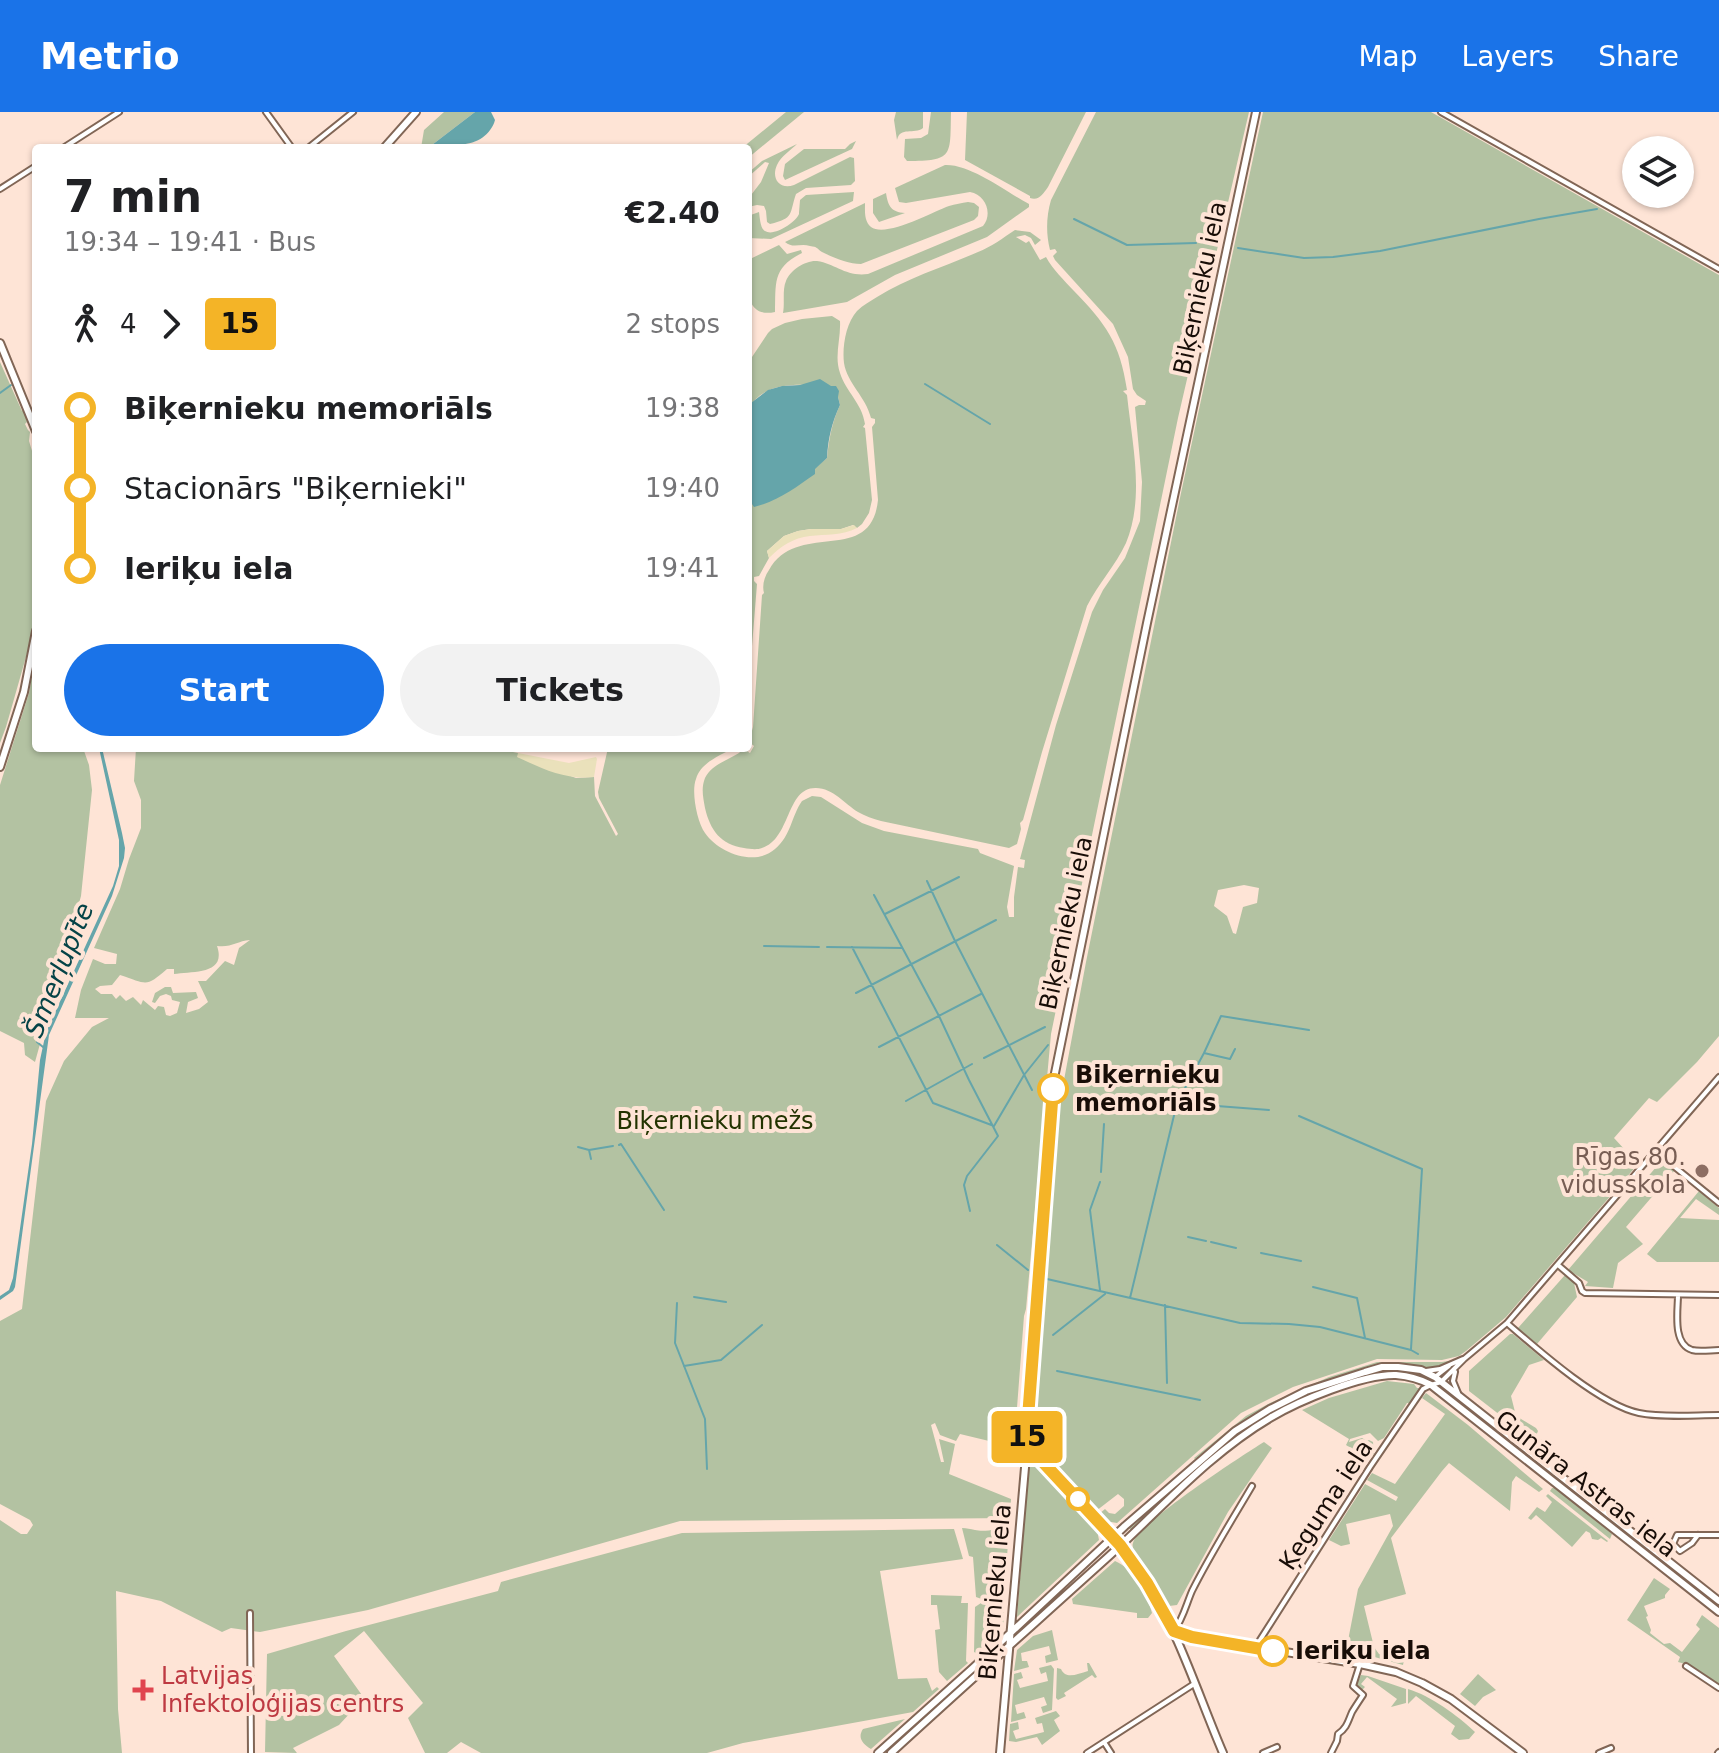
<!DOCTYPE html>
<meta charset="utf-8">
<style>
:root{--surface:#fff;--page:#f2f2f2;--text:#202124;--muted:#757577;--accent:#1a73e8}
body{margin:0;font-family:"DejaVu Sans",sans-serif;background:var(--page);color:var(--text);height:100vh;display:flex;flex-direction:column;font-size:30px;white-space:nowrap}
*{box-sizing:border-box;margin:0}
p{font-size:26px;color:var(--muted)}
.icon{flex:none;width:44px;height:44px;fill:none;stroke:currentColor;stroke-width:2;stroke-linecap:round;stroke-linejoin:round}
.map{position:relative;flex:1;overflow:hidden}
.panel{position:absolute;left:32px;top:32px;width:720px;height:608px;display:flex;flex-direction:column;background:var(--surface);border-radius:8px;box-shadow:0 2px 6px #0004}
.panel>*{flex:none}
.badge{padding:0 16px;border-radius:6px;font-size:28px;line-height:52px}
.fabs{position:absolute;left:1622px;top:24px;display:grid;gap:16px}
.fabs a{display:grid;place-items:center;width:72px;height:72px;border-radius:50%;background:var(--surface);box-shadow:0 2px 6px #0004;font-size:40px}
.map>.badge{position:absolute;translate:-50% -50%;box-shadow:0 0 0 4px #fff}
.legs{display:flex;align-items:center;gap:12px;height:88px;padding:0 32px;font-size:26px}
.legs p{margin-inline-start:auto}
.headline{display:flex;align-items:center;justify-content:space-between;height:136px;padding:0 32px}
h1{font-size:44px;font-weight:700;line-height:60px}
.primary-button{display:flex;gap:16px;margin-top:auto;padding:16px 32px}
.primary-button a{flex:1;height:92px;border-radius:48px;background:var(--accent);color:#fff;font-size:32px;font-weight:700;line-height:92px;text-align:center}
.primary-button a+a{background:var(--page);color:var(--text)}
ul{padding:0 32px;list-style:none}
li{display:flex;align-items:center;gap:28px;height:80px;font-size:30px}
li i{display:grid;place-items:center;width:12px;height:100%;margin:0 10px;background:currentColor}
li i::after{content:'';width:20px;height:20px;margin:-10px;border:6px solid;border-radius:50%;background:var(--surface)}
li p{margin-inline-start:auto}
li:first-child i{background:linear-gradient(#0000 50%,currentColor 0)}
li:last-child i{background:linear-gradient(currentColor 50%,#0000 0)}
header{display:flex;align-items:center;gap:48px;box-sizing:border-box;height:112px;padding:0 40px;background:var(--accent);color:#fff}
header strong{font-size:38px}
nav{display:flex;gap:44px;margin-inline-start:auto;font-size:28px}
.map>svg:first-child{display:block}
.green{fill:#b3c2a2;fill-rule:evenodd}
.sand{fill:#eae1bb}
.water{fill:#65a5aa}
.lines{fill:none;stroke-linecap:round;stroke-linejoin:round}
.stream{stroke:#65a5aa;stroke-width:2}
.street-casing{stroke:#816656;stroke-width:8}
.secondary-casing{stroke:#816656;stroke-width:10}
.street{stroke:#fff;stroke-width:4}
.secondary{stroke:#fff;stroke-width:6}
.line-1-casing{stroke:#fff;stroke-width:18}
.line-1{stroke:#f4b427;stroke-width:12}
.stop-1-dot{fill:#fff;stroke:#f4b427;stroke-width:4}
.education-dot{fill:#8d6e63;stroke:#fee4d6;stroke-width:3}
.health-dot{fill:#e0444e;stroke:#fee4d6;stroke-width:3}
.labels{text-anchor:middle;stroke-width:8;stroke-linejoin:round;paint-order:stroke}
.street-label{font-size:24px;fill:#180d07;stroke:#fee4d6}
.stop-label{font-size:24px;font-weight:bold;fill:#180d07;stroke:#fee4d6;text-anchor:start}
.park-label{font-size:24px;fill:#230;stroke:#fee4d6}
.education-label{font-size:24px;fill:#785e54;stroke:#fee4d6;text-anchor:end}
.health-label{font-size:24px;fill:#be3a42;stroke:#fee4d6;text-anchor:start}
.water-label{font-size:26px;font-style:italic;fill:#054347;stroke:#fee4d6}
</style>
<header>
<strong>Metrio</strong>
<nav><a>Map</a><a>Layers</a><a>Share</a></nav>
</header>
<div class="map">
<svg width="1719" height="1641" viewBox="0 0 1719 1641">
<rect width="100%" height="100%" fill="#fee4d6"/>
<path class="green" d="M444,0H475L428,36H421L424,18Z
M786,0H804L748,46V36H742Z
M896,0H923V16C914,23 900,14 897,28L894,8Z
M931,0H951C950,44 954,49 907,49L904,45L905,27L921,26L928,22Z
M967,0H1086L1048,75C1043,82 1039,89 1030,86V84L965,48Z
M1096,0H1249L1178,306L1051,922L1026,1197L1024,1204L1014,1335L960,1322L956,1329L940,1323L935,1311L931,1313L941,1350H944L939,1327L955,1332L949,1362L1011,1387L1010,1406L680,1409L368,1498L260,1520L231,1516L222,1520L161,1489L116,1479L118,1597L122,1641H0V1408L21,1422H27L33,1413L30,1408L0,1392V1209L22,1197L46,989L64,949L92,915L109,906H75L81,878L93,847L105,852H116L117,842L94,836L120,777L129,747L141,716V688L134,669L136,636H494L518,641V645L576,666L594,665L595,684L616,724L618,722L599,686L598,680L608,636H733C720,644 701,650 696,667C691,679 697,710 705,721C719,741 755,755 775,737C791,724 791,705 802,689L812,684L821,685L862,711L884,719L978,737L980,741L1014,754L1007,795L1009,805H1014V785L1018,755L1024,756L1025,748L1020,747L1056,613L1092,500L1103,478L1125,446L1140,409L1142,370L1135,295L1139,293H1145L1146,289L1137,283L1133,277L1128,245L1113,212L1055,148L1053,144L1057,140L1055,137L1050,138C1046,122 1046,105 1051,88ZM250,828L239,836L234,853L225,849L206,869H198L208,890L199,897L186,901L188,890L198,886L196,880L173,881L171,875H165L155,881L152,890L155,891L160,884L166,882L171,884L172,888L180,890L177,901L170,904L166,903L164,895L158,894L155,898L143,888L141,893L133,885L126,889L120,883L116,887L112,882H101L95,877L100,874L112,873L120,863C148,872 145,876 167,857H174V862C192,859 227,863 217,834C231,836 237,829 250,828Z
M1263,0H1431L1719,163V924L1697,950L1657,990L1649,986L1614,1026L1638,1052L1506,1205L1466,1239L1459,1244L1442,1248L1377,1247L1293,1275L1241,1301L1117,1411L1111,1410L1108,1412L1099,1402L1105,1397L1109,1401L1115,1402L1124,1394V1387L1118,1382L1096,1399L1034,1333L1032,1326L1038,1220L1059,995L1086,850L1181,381ZM1244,773L1259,776L1257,791L1243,795L1236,822L1233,821L1227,804L1214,794L1218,778Z
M856,29L852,37L785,68L783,64L785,52L804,37H845L850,32Z
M797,32C791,38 781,44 777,53C771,66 779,78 794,73L850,45L854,46L855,69L851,73L806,76L796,82C789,102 795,106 770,112L767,110L766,99L764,94L757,93L748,95V87L761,70L769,51L765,50L748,65V61L762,49Z
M945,53C971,52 1006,80 1029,92V95L987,125L895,163L847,190L783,201C785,191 782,178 786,169C790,158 806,148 817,149C836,152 846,165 868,162L983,114C993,102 986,83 970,80L906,91L899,90L895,76Z
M854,80L853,89L771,127L748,126V104L759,100C760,106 760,116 765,119C774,125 796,110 799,102C799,100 800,89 800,88L806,83Z
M886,81C888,94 891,100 905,101L879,110L873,101V87Z
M968,90L974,91L979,95L978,104L974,108L861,152C849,152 834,146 822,140C816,136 818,135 810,134C800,131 793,137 785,130L865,91C865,100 864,109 871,115C886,126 932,100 949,94C955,92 962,91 968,90Z
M1015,118L1030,120L1041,128L1035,133L1031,126L1025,123L1016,125L1026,131L1029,129L1040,148L1046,145C1053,158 1064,168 1074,179C1106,212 1120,231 1127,278L1123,279L1127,283C1132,331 1145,385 1126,431C1116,453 1098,472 1087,494L1042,640L1023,708L1020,711L1021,717L1017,732L1009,736L881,709C873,707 865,704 858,700C845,692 833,676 816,676C786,675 791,727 762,736C757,738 750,737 744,736C721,733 710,718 705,696C703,685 701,676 705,666C713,650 732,648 744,637L750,641L754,634L749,630L753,615L762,483L764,481C762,474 764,465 769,458C798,407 871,455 878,388L872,315L875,311V307L871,306C866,285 847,271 844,251C842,235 846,211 857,199C863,193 871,189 877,185C909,165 944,155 978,140C991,135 1003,126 1015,118Z
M779,133L787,142L801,138L802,141C772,156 776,171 775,200C742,207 748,169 748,148Z
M832,204L840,209C841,227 834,244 840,261C846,280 862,291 865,312L863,315L865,316L872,388L869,401L862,412L857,416L853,413L841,417H811L798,419L784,424L767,439L769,446L759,464L754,465V469L757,472L748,584V386L751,389L814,357L827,346C829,327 832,310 840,293L838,285L831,274C801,273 766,267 748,297V251L768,221L772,217L785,211L802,207Z
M0,250L22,299H24L27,310L25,312L28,318L30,320L29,329L36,352V487L34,517L6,615L0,631Z
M36,540V636H83L89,653L92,678L81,784L35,950L25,943L24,931L0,919V673L29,581Z
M1663,1047L1675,1058L1626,1115L1643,1132L1618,1151L1613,1176L1585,1174L1588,1170L1568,1158Z
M1699,1079L1719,1096V1103L1696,1087L1680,1106L1719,1108V1150H1657L1647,1142Z
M1565,1163L1574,1171L1577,1185L1537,1232L1518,1216Z
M1510,1222H1513L1544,1248L1529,1253L1511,1284L1516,1304L1536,1316L1538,1319L1536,1324L1543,1329L1541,1335L1469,1279V1259Z
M1454,1248C1447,1252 1440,1257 1431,1257C1415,1257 1399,1250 1382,1252C1370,1254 1358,1258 1346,1262C1285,1280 1244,1307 1195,1347L1194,1346L1246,1304L1270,1291L1329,1265L1377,1250H1442Z
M1385,1257L1418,1260L1430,1266V1267L1428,1268L1417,1263L1386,1261L1284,1296L1230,1329L1131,1418L1129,1416C1184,1365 1235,1315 1304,1283C1329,1271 1358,1264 1385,1257Z
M1387,1269L1414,1272L1417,1276H1420L1419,1279L1370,1352L1409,1291H1407L1384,1326L1378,1329L1370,1321L1350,1327L1349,1330L1362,1326L1367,1329L1369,1328L1373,1330L1374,1342L1371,1345L1367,1344L1366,1346L1346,1333L1349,1327L1302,1298L1329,1286Z
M1426,1281L1468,1313L1543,1377L1539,1380L1516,1364L1512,1370L1510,1399L1449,1351L1442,1359L1391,1426L1406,1482L1364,1494L1374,1535L1379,1542L1404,1548L1403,1553L1371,1544L1367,1541L1346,1539L1358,1477L1393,1414L1390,1402L1346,1412L1350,1432L1341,1434L1329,1428L1365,1372L1396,1389L1398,1385L1367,1368L1372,1361L1395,1372L1445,1302L1422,1286Z
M1484,1308L1664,1449L1662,1451L1483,1310Z
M1264,1330L1272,1336L1228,1400L1177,1493L1169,1494L1133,1437C1133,1435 1132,1433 1133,1431C1137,1412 1243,1343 1264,1330Z
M1034,1351H1037L1097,1418L1099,1428L1017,1505L1029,1352Z
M1552,1376H1557L1599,1409L1612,1422L1610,1427L1550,1379Z
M1548,1382L1608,1429L1607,1430L1601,1426L1598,1428L1592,1427L1590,1421L1586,1419L1572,1435L1536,1403L1531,1408L1528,1406L1537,1395L1545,1400L1552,1390L1546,1384Z
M1006,1413H1009L1004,1495L976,1485L973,1445L969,1444L962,1416C967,1416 970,1417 975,1418C983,1420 999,1418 1006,1413Z
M954,1417L963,1447L880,1459L898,1567L927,1566L932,1579L937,1575L939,1577L913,1600L743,1631L707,1641H481L461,1630L447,1641H425L408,1606L423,1591L364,1519L334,1544L364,1586L339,1613L293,1636L297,1641L265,1640L267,1542L346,1519L498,1479L501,1470L682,1421Z
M1115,1449C1134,1457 1147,1481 1152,1501L1148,1506H1137V1501L1073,1492L1072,1487Z
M1654,1466L1670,1477L1665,1483V1486L1644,1494L1648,1504L1646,1505L1651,1518L1650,1521L1664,1532L1670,1531L1682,1540L1700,1517L1696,1513L1702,1503L1719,1516V1574L1689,1553L1678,1550L1680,1545L1627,1508Z
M931,1483L962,1484L961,1491H968L966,1549L968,1551L947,1569L939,1560L935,1518L940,1517L937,1493H931Z
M981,1491L1004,1499L1003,1518L976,1541L974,1540L975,1495Z
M1052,1518L1058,1548L1046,1551L1045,1544L1051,1542L1049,1534L1021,1541L1022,1549H1027L1029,1555L1014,1559L1017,1538L1033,1524Z
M1087,1551H1089L1097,1565L1095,1566L1092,1563L1064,1581L1066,1584L1058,1588L1056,1586L1057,1556L1061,1557C1066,1568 1077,1562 1088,1559Z
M1051,1553L1054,1557L1052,1598L1043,1601L1041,1595L1047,1593L1044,1585L1015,1593L1017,1602L1024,1600L1026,1606L1011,1610L1014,1562L1021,1560L1023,1566L1017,1568L1020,1576L1048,1569L1046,1560L1041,1562L1039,1556Z
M1478,1562L1496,1578L1483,1585L1475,1594L1460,1582Z
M1361,1563L1368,1564L1406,1577V1591L1391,1595L1397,1587L1367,1565L1361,1572L1365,1575L1362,1578L1356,1574Z
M1408,1577C1431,1584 1457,1603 1475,1620L1469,1627L1459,1628L1451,1622L1455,1614L1416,1584L1408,1592Z
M1056,1599L1060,1604L1054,1608L1060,1619L1042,1633L1037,1625L1016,1630L1009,1629L1010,1612L1018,1610L1019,1617L1013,1619L1016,1627L1044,1620L1042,1611L1037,1612L1035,1606Z
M905,1607L871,1637C863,1632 857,1626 863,1617Z"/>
<path class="sand" d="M854,413L857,416C842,424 826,422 810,424C793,426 781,434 769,446L767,439L784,424L798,419L811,417H841Z
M518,641L569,651L596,645L597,647L594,665C565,668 543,657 517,645Z"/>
<path class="water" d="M475,0H491L495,8C491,23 475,33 461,32L454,36H428Z
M820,267L831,274H836L839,279L838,285L840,293C832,310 828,327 827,346L815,357V362C795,376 778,389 754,395L748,386V297L751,291L768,278L782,274L800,273Z
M99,636H102L122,721L125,736L124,746L112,784L49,923L15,1175L13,1179L0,1188V1184L9,1178L13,1166L32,1032L40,948L46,920L113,774L119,754V728Z"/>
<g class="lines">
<path class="stream" d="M1074,107L1127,133L1196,131
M1238,136L1304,146L1333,145L1380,139L1539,107L1597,97
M925,272L990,312
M0,281L11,273
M927,769L955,829L1032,978
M874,783L939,904L969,968L998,1024L967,1064L964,1073L970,1099
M885,802L959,765
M764,834L819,835
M827,835L902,836
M852,835L933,991L994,1014L1024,963L1048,933
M856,881L996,808
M37,930L43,935
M879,935L981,882
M1235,937L1230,947L1204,941L1221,904L1309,918
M984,946L1045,915
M1085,984L1168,990
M906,989L972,952
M1178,991L1269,998
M1299,1004L1422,1057L1411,1237
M619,1033L621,1032L664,1098
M578,1035L589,1038L613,1034
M589,1038L591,1047
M1101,1060L1104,1012
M1188,1125L1206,1129
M1211,1130L1236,1136
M997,1133L1028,1158
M1261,1141L1301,1149
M1047,1167L1240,1211L1289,1212L1320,1215L1411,1238L1418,1242
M1313,1175L1357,1186L1365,1226
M1100,1178L1090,1098L1100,1070
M694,1185L726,1190
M1130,1186L1177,991L1204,941
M677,1191L675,1231L705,1307L707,1357
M1165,1193L1167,1271
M1053,1223L1105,1182
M684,1254L721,1248L762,1213
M1057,1259L1200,1288"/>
<defs>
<path id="street" d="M266,0L292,36
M1441,0L1719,157
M63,36L119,0
M308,36L353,0
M0,77L36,54
M1660,1043L1719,1091
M1558,1153L1579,1171L1582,1179L1585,1181L1719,1183
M1678,1183C1678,1198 1672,1232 1692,1238C1700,1240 1711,1238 1719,1238
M1507,1211C1538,1238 1600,1293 1639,1301C1663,1306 1694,1303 1719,1303
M1426,1259L1440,1257L1463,1247
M1455,1260L1453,1269L1458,1281
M1435,1265L1449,1254
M1431,1273L1441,1270L1464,1247L1507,1211L1719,965
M1698,1423L1692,1431L1680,1439L1673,1432L1677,1423H1719
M250,1501L251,1641
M1174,1519C1183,1507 1186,1493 1192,1479C1210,1443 1232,1408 1252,1374
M1257,1535L1260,1528L1370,1355L1423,1277L1431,1273
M1686,1554L1719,1576
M1104,1630L1111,1641
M1087,1641L1194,1572
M1263,1641L1277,1635
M1331,1641L1337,1629L1338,1622C1347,1616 1348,1609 1352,1600C1355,1595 1359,1589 1363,1583L1353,1574L1360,1552
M1599,1641L1611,1636
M1718,1641L1719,1640"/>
<path id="secondary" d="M384,36L416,0
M0,231L36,319
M0,655L24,580L36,519
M1026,1332C1066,1379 1115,1419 1148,1472C1180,1524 1199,1585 1223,1641
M1174,1519L1192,1525L1360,1552L1396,1560L1422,1571L1451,1587L1523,1641
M878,1641L974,1555L1125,1414L1235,1319L1270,1297L1306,1279L1365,1260L1382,1255H1398L1421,1258L1435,1265L1719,1489
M891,1641C963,1575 1036,1510 1108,1445C1161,1397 1209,1342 1270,1306C1298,1289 1363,1262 1396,1263C1409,1264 1420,1267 1431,1273L1719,1500
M1000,1641L1026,1344L1054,966L1147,511L1256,0"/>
</defs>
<use href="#street" class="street-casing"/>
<use href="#secondary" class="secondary-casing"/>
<use href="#street" class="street"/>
<use href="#secondary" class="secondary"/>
</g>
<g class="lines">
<defs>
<path id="line-1" d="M1053,977L1026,1332L1120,1433L1147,1471L1174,1519L1192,1525L1273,1539"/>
</defs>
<use href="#line-1" class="line-1-casing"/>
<use href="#line-1" class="line-1"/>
</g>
<g class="stop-1-dot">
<circle cx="1053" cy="977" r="14"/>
<circle cx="1078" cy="1387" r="10"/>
<circle cx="1273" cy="1539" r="14"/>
</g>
<circle class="education-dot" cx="1702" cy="1059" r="8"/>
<path class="health-dot" d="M139 1566h8v8h8v8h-8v8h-8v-8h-8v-8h8z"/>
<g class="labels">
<g class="street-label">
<text transform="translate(1200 176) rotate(-78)" y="8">Biķernieku iela</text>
<text transform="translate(1066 811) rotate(-78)" y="8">Biķernieku iela</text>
<text transform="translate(1586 1372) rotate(38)" y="8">Gunāra Astras iela</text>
<text transform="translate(1326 1393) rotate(-57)" y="8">Ķeguma iela</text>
<text transform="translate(995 1480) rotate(-85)" y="8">Biķernieku iela</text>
</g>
<g class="stop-label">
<text x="1075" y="971">Biķernieku<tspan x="1075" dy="28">memoriāls</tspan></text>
<text x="1295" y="1547">Ieriķu iela</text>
</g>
<g class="park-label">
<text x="715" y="1017">Biķernieku mežs</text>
</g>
<g class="education-label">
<text x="1686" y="1053">Rīgas 80.<tspan x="1686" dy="28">vidusskola</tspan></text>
</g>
<g class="health-label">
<text x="161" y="1572">Latvijas<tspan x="161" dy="28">Infektoloģijas centrs</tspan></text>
</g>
<g class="water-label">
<text transform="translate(59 858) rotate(-68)" y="9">Šmerļupīte</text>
</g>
</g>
</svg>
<div class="fabs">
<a><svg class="icon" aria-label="layers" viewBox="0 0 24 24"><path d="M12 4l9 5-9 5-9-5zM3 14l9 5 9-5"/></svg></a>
</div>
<b class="badge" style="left:1027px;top:1325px;background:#f4b427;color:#111">15</b>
<section class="panel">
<div class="headline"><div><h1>7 min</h1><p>19:34 – 19:41 · Bus</p></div><b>€2.40</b></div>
<div class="legs"><svg class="icon" aria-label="walk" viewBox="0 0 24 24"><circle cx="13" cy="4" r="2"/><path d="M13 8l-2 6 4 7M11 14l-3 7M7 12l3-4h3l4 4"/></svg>4<svg class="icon" aria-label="forward" viewBox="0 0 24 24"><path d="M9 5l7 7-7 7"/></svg><b class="badge" style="background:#f4b427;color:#111">15</b><p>2 stops</p></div>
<ul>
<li><i style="color:#f4b427"></i><b>Biķernieku memoriāls</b><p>19:38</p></li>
<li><i style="color:#f4b427"></i><span>Stacionārs &quot;Biķernieki&quot;</span><p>19:40</p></li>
<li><i style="color:#f4b427"></i><b>Ieriķu iela</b><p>19:41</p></li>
</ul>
<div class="primary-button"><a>Start</a><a>Tickets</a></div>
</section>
</div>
